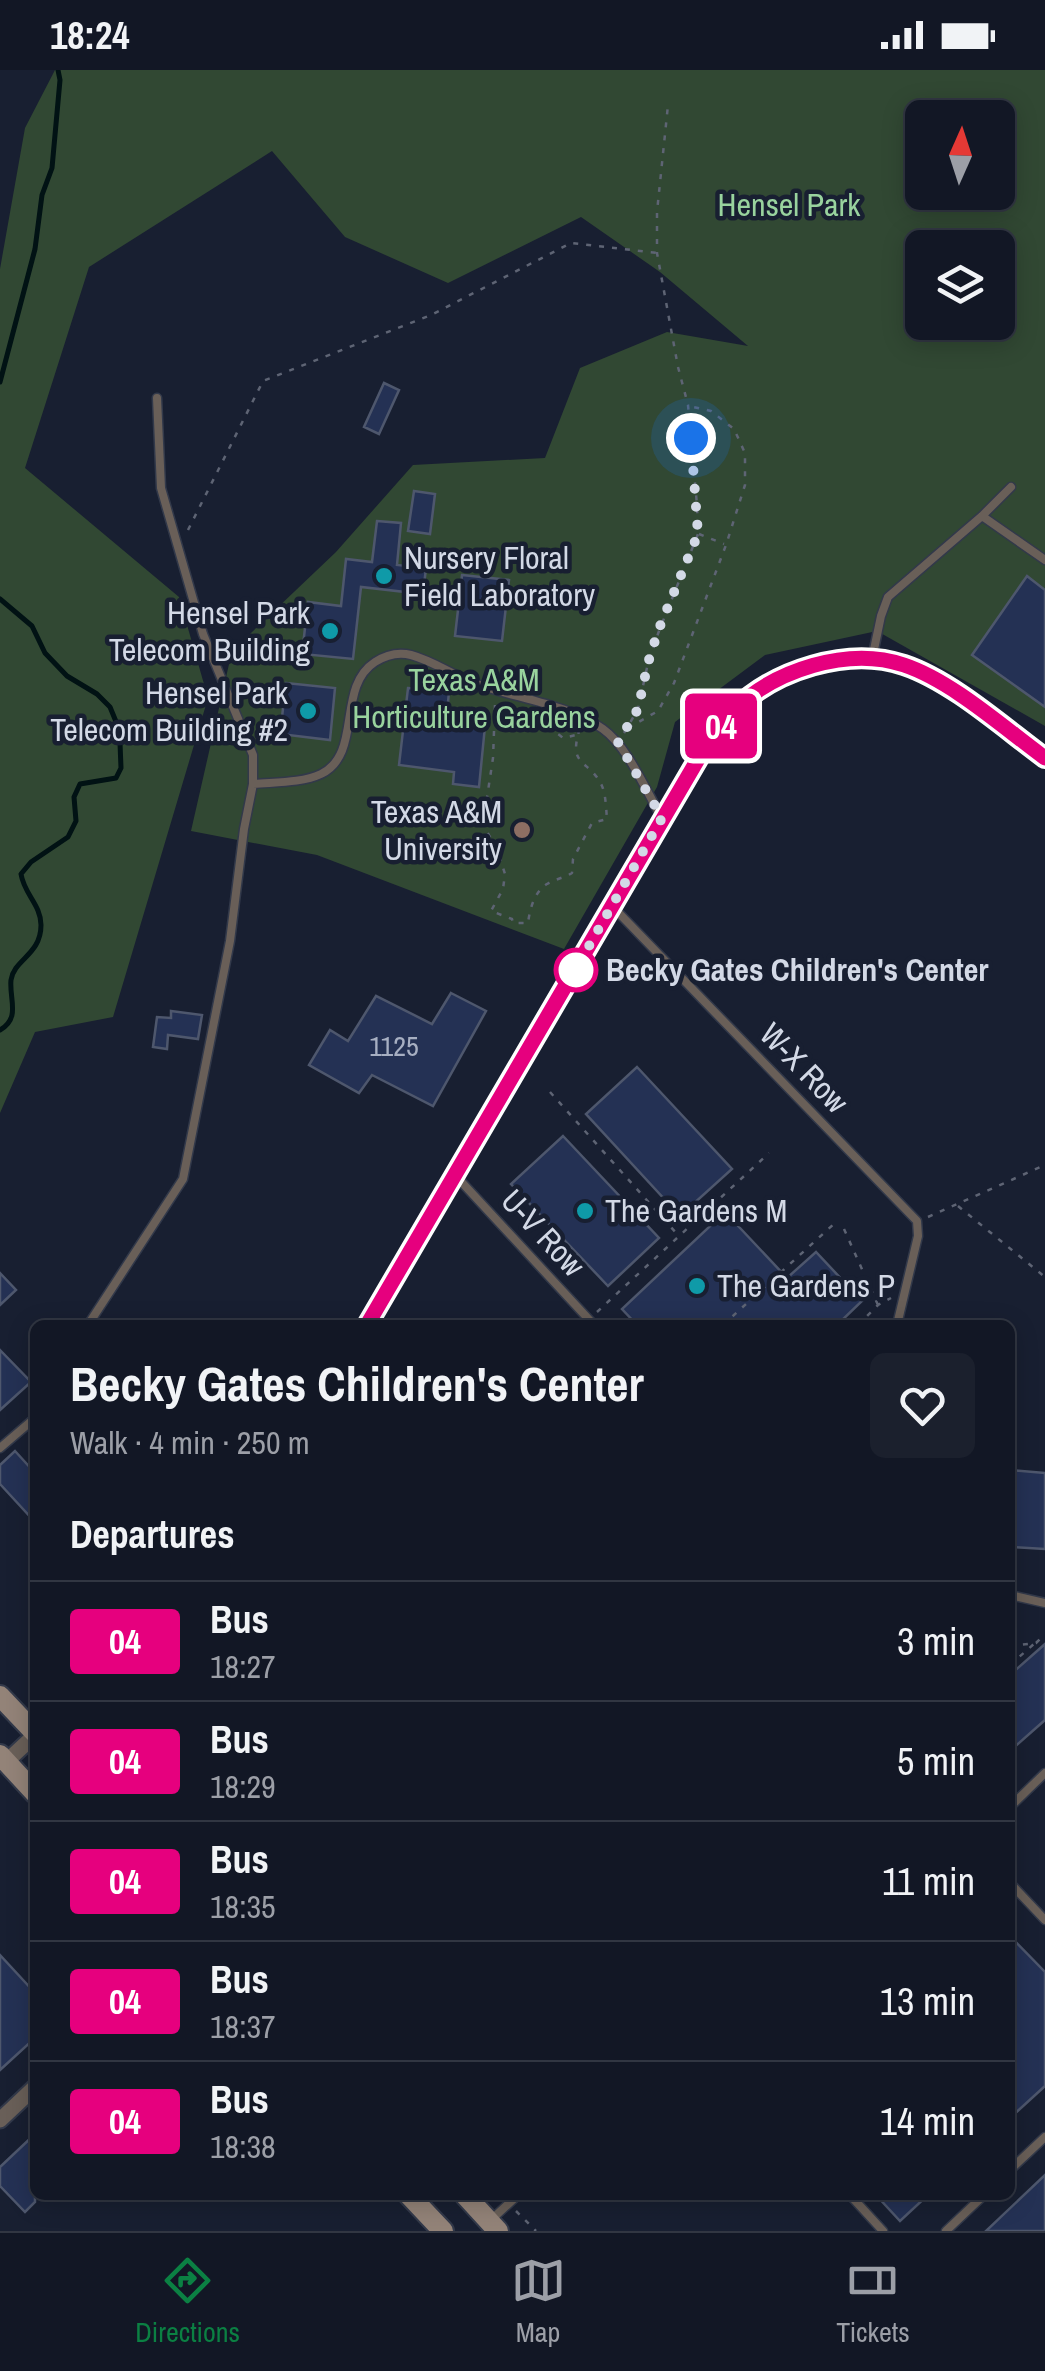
<!DOCTYPE html>
<meta charset="utf-8">
<style>
:root{--surface:#121725;--page:#1b202d;--text:#f1f3f6;--muted:#9c9fa7;--line:#313642;--accent:#0b8043}
body{margin:0;font-family:"Archivo Narrow",sans-serif;background:var(--page);color:var(--text);height:100vh;display:flex;flex-direction:column;font-size:38px;white-space:nowrap}
*{box-sizing:border-box;margin:0}
p{font-size:32px;color:var(--muted)}
.icon{flex:none;width:55px;height:55px;fill:none;stroke:currentColor;stroke-width:2;stroke-linecap:round;stroke-linejoin:round}
.map{position:relative;flex:1;overflow:hidden}
.details{position:absolute;left:30px;top:1250px;width:985px;height:880px;display:flex;flex-direction:column;background:var(--surface);border-radius:15px;box-shadow:0 5px 25px #0003,0 0 0 2px var(--line)}
.details>*{flex:none}
.badge{padding:0 20px;border-radius:8px;font-size:35px;line-height:65px}
.needle{width:65px;rotate:3deg}
.buttons{position:absolute;left:905px;top:30px;display:grid;gap:20px}
.buttons a{display:grid;place-items:center;width:110px;height:110px;border-radius:15px;background:var(--surface);box-shadow:0 5px 25px #0003,0 0 0 2px var(--line);font-size:50px}
.you{position:absolute;width:50px;height:50px;margin:-25px;border:8px solid #fff;border-radius:50%;background:#1a73e8;box-shadow:0 0 0 15px #1a73e833}
.map>.badge{position:absolute;translate:-50% -50%;box-shadow:0 0 0 5px #fff}
h2{padding:0 40px;font-size:38px;line-height:90px}
.round{display:grid;place-items:center;flex:none;width:105px;height:105px;border-radius:15px;background:var(--page)}
.overview{display:flex;align-items:center;justify-content:space-between;height:170px;padding:0 40px}
h1{font-size:48px;font-weight:700;line-height:75px}
ul{padding:0;list-style:none}
li{display:flex;align-items:center;gap:30px;height:120px;padding:0 40px;border-top:2px solid var(--line)}
li div{flex:1}
li b{display:block;font-size:38px}
li em{font-style:normal}
li .badge{min-width:110px;font-weight:700;text-align:center}
.status{display:flex;justify-content:space-between;align-items:center;height:70px;padding:0 50px;background:var(--surface);direction:ltr}
.status svg{height:28px;fill:currentColor}
.menu{display:flex;justify-content:space-around;align-items:center;height:140px;border-top:2px solid var(--line);background:var(--surface);font-size:28px;color:var(--muted)}
.menu a{display:grid;justify-items:center;gap:5px}
.menu .active{color:var(--accent)}
.map>svg:first-child{display:block}
.green{fill:#314833;fill-rule:evenodd}
.lines{fill:none;stroke-linecap:round;stroke-linejoin:round}
.stream{stroke:#011214;stroke-width:5}
.building{fill:#243154;stroke:#4e576d;stroke-width:2.5}
.service-casing{stroke:#32394a;stroke-width:11}
.minor-casing{stroke:#32394a;stroke-width:19}
.secondary-casing{stroke:#32394a;stroke-width:24}
.path{stroke:#5e6474;stroke-width:2.5;stroke-dasharray:5 8;stroke-linecap:butt}
.service{stroke:#695f58;stroke-width:8}
.minor{stroke:#695f58;stroke-width:15}
.secondary{stroke:#938378;stroke-width:20}
.line-casing{stroke:#fff;stroke-width:22}
.line{stroke:#e6007e;stroke-width:15}
.walk{stroke:#d3d9e6;stroke-width:10;stroke-dasharray:0 18}
.culture-dot{fill:#0f9aa8;stroke:#181f31;stroke-width:4}
.education-dot{fill:#8d6e63;stroke:#181f31;stroke-width:4}
.stop-dot{fill:#fff;stroke:#e6007e;stroke-width:5}
.labels{text-anchor:middle;stroke-width:9;stroke-linejoin:round;paint-order:stroke}
.number-label{font-size:28px;fill:#a7afc2}
.park-label{font-size:32px;fill:#99d39e;stroke:#181f31}
.poi-label{font-size:32px;fill:#d3d9e6;stroke:#181f31;text-anchor:start}
.stop-label{font-size:32px;font-weight:bold;fill:#d3d9e6;stroke:#181f31;text-anchor:start}
.street-label{font-size:32px;fill:#d3d9e6;stroke:#181f31}
</style>
<div class="status"><b>18:24</b><svg viewBox="0 0 49 12"><path d="M0 12V9h3v3zM5 12V6h3v6zM10 12V3h3v9zM15 12V0h3v12zM26 1h20v11H26zM47 4h2v5h-2z"/></svg></div>
<div class="map">
<svg width="1045" height="2161" viewBox="0 0 1045 2161">
<rect width="100%" height="100%" fill="#181f31"/>
<path class="green" d="M55,0H1045V656L877,561L765,585L675,652L657,717L564,879L317,785L191,761L232,581L336,482L413,395L545,388L580,298L667,262L748,276L660,202L581,147L448,213L345,167L272,81L89,197L25,398L179,527L208,628L113,947L35,962L0,1043V199L25,58ZM922,48H998V122H922ZM922,178H998V252H922Z"/>
<g class="lines">
<path class="stream" d="M0,312L35,179L42,125L52,98L60,10L58,0
M0,529L32,556L45,583L67,606L97,624L110,637L117,654L120,673L121,698L116,708L80,714L74,727L76,751L68,767L31,792L21,804C24,824 41,835 41,855C41,885 14,889 11,910C9,929 21,948 0,960"/>
</g>
<path class="building" d="M384,313L399,320L379,364L364,357Z
M414,421L435,424L430,464L408,461Z
M377,451L401,453L397,495L426,498L423,524L361,517L353,589L302,584L308,532L341,536L346,489L372,492Z
M462,505L509,510L502,571L455,566Z
M1027,506L1045,520V637L972,585Z
M286,613L335,618L330,670L280,664Z
M408,618L449,622L447,642L486,646L479,717L453,714L454,702L399,695Z
M451,923L486,941L433,1036L372,1005L359,1023L309,995L330,960L348,971L376,926L432,954Z
M171,941L202,945L198,969L168,965L167,979L153,977L157,947L171,948Z
M637,997L732,1099L680,1146L586,1044Z
M563,1066L659,1168L608,1216L511,1114Z
M725,1142L787,1208L816,1182L862,1231L837,1255H637L622,1239Z
M0,1203L16,1220L0,1235Z
M0,1280L31,1312L0,1340Z
M15,1381L35,1403V1452L0,1414V1395Z
M1010,1400L1045,1403V1479L1010,1477Z
M1045,1574V1650L1010,1681V1605Z
M1010,1866L1045,1902V2016L1010,2048Z
M0,1885L35,1923V1968L0,2000Z
M35,2064V2132L25,2142L0,2116V2097Z
M1045,2105V2161H986Z
M876,2125H928L900,2151Z"/>
<g class="lines">
<defs>
<path id="service" d="M982,446L1045,490
M872,589L881,546L888,527L982,446L1011,417
M253,714C274,712 302,713 321,704C363,684 336,617 375,592C386,585 399,582 411,585C433,591 453,605 474,613C514,628 568,634 603,659C628,677 646,721 662,748
M613,837L917,1151L918,1166L897,1255
M455,1105L594,1255
M88,1255L183,1109L230,871L244,759L253,714V685L203,564L161,418L157,328
M0,1378L35,1348
M1010,1525L1045,1533
M1010,1737L1045,1703
M1010,1813L1045,1850
M1010,2100L1045,2067
M850,2125L883,2161
M492,2149L518,2125
M946,2161L984,2125"/>
<path id="minor" d="M367,1255L701,684C739,631 769,602 836,592C858,589 882,587 904,595C952,611 1004,658 1045,688
M6,1692L35,1665
M0,2050L35,2017"/>
<path id="secondary" d="M0,1626L35,1663
M0,1685L35,1723
M409,2125L443,2161
M465,2125L498,2161"/>
</defs>
<use href="#service" class="service-casing"/>
<use href="#minor" class="minor-casing"/>
<use href="#secondary" class="secondary-casing"/>
<path class="path" d="M188,460L263,311L431,245L571,173L657,183
M699,464L724,474
M495,635L493,688L483,754L498,782L505,804L503,819L491,841L512,849L513,853H528C530,839 534,822 547,814C555,809 564,808 572,803L573,789L592,753L607,749C606,739 606,725 602,716C589,688 567,698 580,658
M495,652C516,655 547,653 563,668L576,665
M628,658L658,641L674,613L726,475L745,415V383L734,359L711,341L689,336
M624,663L638,639L648,593L659,561L698,464L697,435L688,335L678,297L657,183V142L668,35
M550,1022L678,1165
M958,1136L1045,1207
M928,1147L1045,1095
M844,1159L878,1235
M597,1242L769,1083
M723,1255L836,1152
M858,1255L878,1235L891,1228
M1010,1576L1036,1573L1045,1564
M1010,1595L1035,1573
M516,2141L536,2161"/>
<use href="#service" class="service"/>
<use href="#minor" class="minor"/>
<use href="#secondary" class="secondary"/>
</g>
<g class="lines">
<defs>
<path id="line" d="M367,1255L701,684C711,670 721,654 733,641C774,600 848,576 904,595C952,611 1004,658 1045,688"/>
</defs>
<use href="#line" class="line-casing"/>
<use href="#line" class="line"/>
<path class="walk" d="M576,900L569,911L662,748L618,672L638,639L648,593L658,561L698,464L691,368"/>
</g>
<g class="culture-dot">
<circle cx="384" cy="506" r="10"/>
<circle cx="330" cy="561" r="10"/>
<circle cx="308" cy="641" r="10"/>
<circle cx="585" cy="1141" r="10"/>
<circle cx="697" cy="1216" r="10"/>
</g>
<circle class="education-dot" cx="522" cy="760" r="10"/>
<circle class="stop-dot" cx="576" cy="900" r="20"/>
<g class="labels">
<g class="number-label">
<text x="394" y="986">1125</text>
</g>
<g class="park-label">
<text x="789" y="146">Hensel Park</text>
<text x="474" y="621">Texas A&amp;M<tspan x="474" dy="37">Horticulture Gardens</tspan></text>
</g>
<g class="poi-label">
<text x="404" y="499">Nursery Floral<tspan x="404" dy="37">Field Laboratory</tspan></text>
<text x="310" y="554" text-anchor="end">Hensel Park<tspan x="310" dy="37">Telecom Building</tspan></text>
<text x="288" y="634" text-anchor="end">Hensel Park<tspan x="288" dy="37">Telecom Building #2</tspan></text>
<text x="502" y="753" text-anchor="end">Texas A&amp;M<tspan x="502" dy="37">University</tspan></text>
<text x="605" y="1152">The Gardens M</text>
<text x="717" y="1227">The Gardens P</text>
</g>
<g class="stop-label">
<text x="606" y="911">Becky Gates Children's Center</text>
</g>
<g class="street-label">
<text transform="translate(804 998) rotate(46)" y="11">W-X Row</text>
<text transform="translate(543 1163) rotate(47)" y="11">U-V Row</text>
</g>
</g>
</svg>
<div class="buttons">
<a><svg class="needle" viewBox="-14 -14 28 28"><path d="M0-13l5 13h-10z" fill="#e53935"/><path d="M0 13l5-13h-10z" fill="#9c9fa7"/></svg></a>
<a><svg class="icon" aria-label="layers" viewBox="0 0 24 24"><path d="M12 4l9 5-9 5-9-5zM3 14l9 5 9-5"/></svg></a>
</div>
<div class="you" style="left:691px;top:368px"></div>
<b class="badge" style="left:721px;top:656px;background:#e6007e;color:#fff">04</b>
<section class="details">
<div class="overview"><div><h1>Becky Gates Children's Center</h1><p>Walk · 4 min · 250 m</p></div><a class="round"><svg class="icon" aria-label="heart" viewBox="0 0 24 24"><path d="M12 20l-8-8c-3-5 5-10 8-4 3-6 11-1 8 4z"/></svg></a></div>
<h2>Departures</h2>
<ul>
<li><span class="badge" style="background:#e6007e;color:#fff">04</span><div><b>Bus</b><p>18:27</p></div><em>3 min</em></li>
<li><span class="badge" style="background:#e6007e;color:#fff">04</span><div><b>Bus</b><p>18:29</p></div><em>5 min</em></li>
<li><span class="badge" style="background:#e6007e;color:#fff">04</span><div><b>Bus</b><p>18:35</p></div><em>11 min</em></li>
<li><span class="badge" style="background:#e6007e;color:#fff">04</span><div><b>Bus</b><p>18:37</p></div><em>13 min</em></li>
<li><span class="badge" style="background:#e6007e;color:#fff">04</span><div><b>Bus</b><p>18:38</p></div><em>14 min</em></li>
</ul>
</section>
</div>
<nav class="menu">
<a class="active"><svg class="icon" aria-label="directions" viewBox="0 0 24 24"><path d="M12 3l9 9-9 9-9-9zM9 14v-3h6M13 9l2 2-2 2"/></svg>Directions</a>
<a><svg class="icon" aria-label="map" viewBox="0 0 24 24"><path d="M3 6l6-2 6 2 6-2v14l-6 2-6-2-6 2zM9 4v14M15 6v14"/></svg>Map</a>
<a><svg class="icon" aria-label="tickets" viewBox="0 0 24 24"><path d="M3 7h18v10H3zM15 7v10"/></svg>Tickets</a>
</nav>
